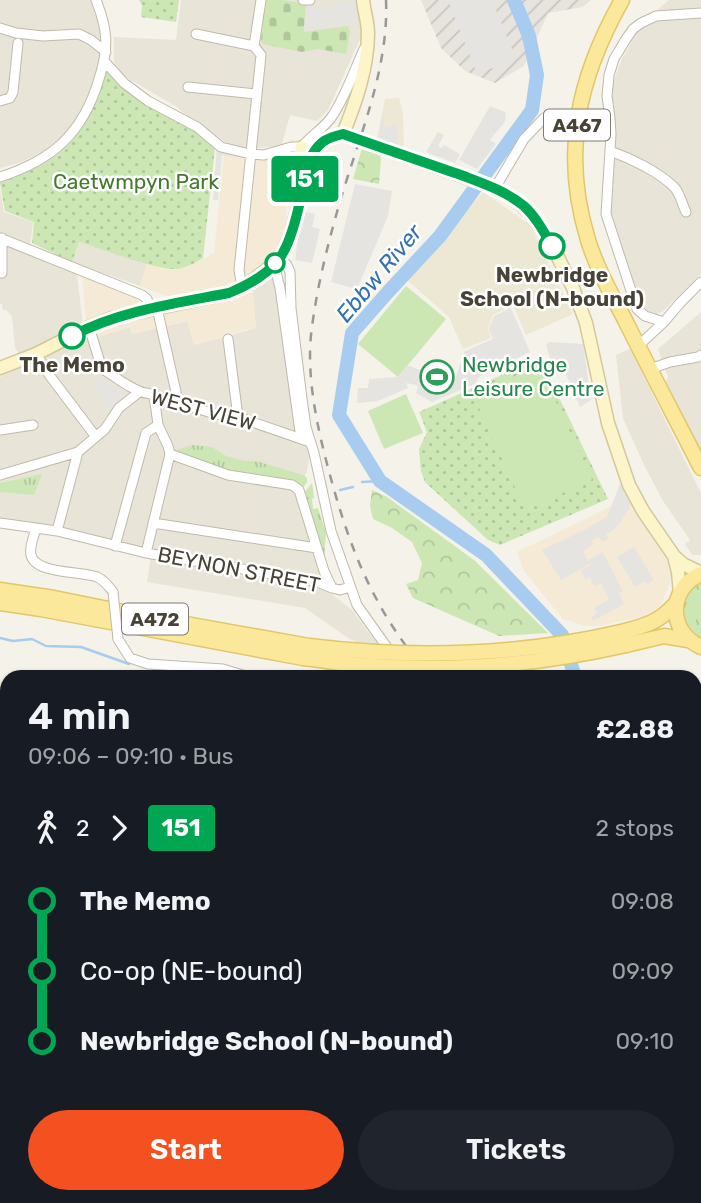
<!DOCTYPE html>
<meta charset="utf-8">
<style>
:root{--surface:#171b24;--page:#20242c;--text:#f1f3f6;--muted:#9ea1a6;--accent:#f5501f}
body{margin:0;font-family:Rubik,sans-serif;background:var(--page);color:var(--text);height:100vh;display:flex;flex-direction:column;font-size:26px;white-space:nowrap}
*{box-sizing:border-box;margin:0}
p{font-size:23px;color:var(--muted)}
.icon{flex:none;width:38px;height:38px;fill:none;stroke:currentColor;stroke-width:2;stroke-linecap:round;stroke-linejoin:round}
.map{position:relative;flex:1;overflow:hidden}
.sheet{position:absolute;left:0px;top:670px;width:702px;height:534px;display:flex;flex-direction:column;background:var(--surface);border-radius:21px 21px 0 0;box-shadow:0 2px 5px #0004}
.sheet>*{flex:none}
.badge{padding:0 14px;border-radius:5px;font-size:24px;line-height:46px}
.map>.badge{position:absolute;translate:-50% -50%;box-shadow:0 0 0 4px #fff}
.legs{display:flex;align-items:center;gap:10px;height:77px;padding:0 28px;font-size:23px}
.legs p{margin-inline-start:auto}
.head{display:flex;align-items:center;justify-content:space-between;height:119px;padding:0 28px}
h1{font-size:38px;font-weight:600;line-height:52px}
.cta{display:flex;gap:14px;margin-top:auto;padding:14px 28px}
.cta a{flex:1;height:80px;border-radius:42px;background:var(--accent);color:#fff;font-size:28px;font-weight:600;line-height:80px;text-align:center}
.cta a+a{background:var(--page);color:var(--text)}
ul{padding:0 28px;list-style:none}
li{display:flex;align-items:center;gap:24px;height:70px;font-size:26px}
li i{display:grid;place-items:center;width:10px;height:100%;margin:0 9px;background:currentColor}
li i::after{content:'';width:18px;height:18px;margin:-9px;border:5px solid;border-radius:50%;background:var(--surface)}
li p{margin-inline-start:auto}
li:first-child i{background:linear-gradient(#0000 50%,currentColor 0)}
li:last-child i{background:linear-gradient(currentColor 50%,#0000 0)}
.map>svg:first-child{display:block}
.residential{fill:#e8e4d7}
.commercial{fill:#f5ead5}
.industrial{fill:url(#industrial-furrows)}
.education{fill:#ede8d3}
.grass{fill:url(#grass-tufts)}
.forest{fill:url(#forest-crowns)}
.cemetery{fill:url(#cemetery-stones)}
.park{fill:url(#park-dots)}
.pitch{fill:#cce7b3}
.parking{fill:#e6e4e1}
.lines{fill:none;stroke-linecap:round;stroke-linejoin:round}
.stream{stroke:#a7ccef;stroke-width:2.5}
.river{stroke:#a7ccef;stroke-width:14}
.street-casing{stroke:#c0baac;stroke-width:11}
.secondary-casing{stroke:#d3c899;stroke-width:15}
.primary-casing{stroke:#e2c769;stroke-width:17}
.street{stroke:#fff;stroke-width:9}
.secondary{stroke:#fdf5ca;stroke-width:12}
.primary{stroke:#fce89a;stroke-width:14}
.rail{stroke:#989898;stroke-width:2.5;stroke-dasharray:9 9;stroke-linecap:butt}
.street-bridge-casing{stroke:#c0baac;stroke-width:11;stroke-linecap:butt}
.primary-bridge-casing{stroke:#e2c769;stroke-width:17;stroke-linecap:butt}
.street-bridge{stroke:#fff;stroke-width:9}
.primary-bridge{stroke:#fce89a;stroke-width:14}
.line-1-casing{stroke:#fff;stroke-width:16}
.line-1{stroke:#00a651;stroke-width:10}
.stop-1-dot{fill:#fff;stroke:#00a651;stroke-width:3.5}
.labels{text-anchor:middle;stroke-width:5;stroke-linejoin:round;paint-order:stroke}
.shield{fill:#fff;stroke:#7f7b73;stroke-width:2}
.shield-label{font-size:19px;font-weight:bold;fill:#484337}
.park-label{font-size:21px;fill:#43792b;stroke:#fff}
.stop-label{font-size:21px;font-weight:bold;fill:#484337;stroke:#fff}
.leisure-label{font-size:21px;fill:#27864d;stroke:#fff;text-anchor:start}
.street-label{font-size:21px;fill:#484337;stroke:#fff}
.water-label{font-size:23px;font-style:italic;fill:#3272b2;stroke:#fff}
</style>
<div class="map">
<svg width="701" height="1203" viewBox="0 0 701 1203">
<defs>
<pattern id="industrial-furrows" width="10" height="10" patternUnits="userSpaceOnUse" patternTransform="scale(1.75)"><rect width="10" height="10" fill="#e7e3dd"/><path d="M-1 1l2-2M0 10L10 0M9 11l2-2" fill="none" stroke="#c8c4be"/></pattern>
<pattern id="grass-tufts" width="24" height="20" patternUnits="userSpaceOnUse" patternTransform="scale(1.75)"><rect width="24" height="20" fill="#cce7b3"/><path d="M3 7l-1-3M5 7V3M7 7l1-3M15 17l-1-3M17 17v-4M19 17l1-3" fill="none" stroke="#b1c79b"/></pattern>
<pattern id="forest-crowns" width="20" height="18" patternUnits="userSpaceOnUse" patternTransform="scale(1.75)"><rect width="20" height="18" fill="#cce7b3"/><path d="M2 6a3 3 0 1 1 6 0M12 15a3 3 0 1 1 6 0" fill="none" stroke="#b1c79b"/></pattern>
<pattern id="cemetery-stones" width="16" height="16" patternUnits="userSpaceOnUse" patternTransform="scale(1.75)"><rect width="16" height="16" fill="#cce7b3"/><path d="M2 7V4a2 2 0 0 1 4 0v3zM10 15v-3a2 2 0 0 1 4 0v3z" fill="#b1c79b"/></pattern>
<pattern id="park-dots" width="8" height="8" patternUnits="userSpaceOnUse" patternTransform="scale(1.75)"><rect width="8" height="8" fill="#cce7b3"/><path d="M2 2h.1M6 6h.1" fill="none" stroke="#b1c79b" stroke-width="1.8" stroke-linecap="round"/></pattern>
</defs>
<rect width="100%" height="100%" fill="#f4f2e9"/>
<path class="residential" d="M0,0H91L99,21L102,39L100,63L94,86L80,115L64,134L45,150L22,162L0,168Z
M181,0H359L362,35L328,110L317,121L290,115L282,144L275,147L258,148L235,146L225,142L202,125L189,118L177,107L129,79L117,69L114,61V37L176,40Z
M669,0H701V274L662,312L657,314L644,310L639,305L611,215L612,177L615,130L612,89L615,77L622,59L637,32L644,26L658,21L657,10Z
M0,190L4,212L33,222L29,255L77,274L83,326L20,355L15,348L12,316L6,310H3L2,304H0Z
M79,242L147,263L140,286L72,262Z
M280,274L311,449L307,471L296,494L328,591L352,610L402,677H369L361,644L348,638L305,608L147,582L152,550L54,527L0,519V377L81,339L88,340L130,327L132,334L188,321L194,345L256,328L252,285Z
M701,312V456L665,384L668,377L658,349Z
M630,349L701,493V555H692L685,544L690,540L663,501L644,465L623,418L616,355Z"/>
<path class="commercial" d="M284,153L288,155L292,162L286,213V231L275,254L261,269L250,276L232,284L171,298L140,286L147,263L161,268L174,269L200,261L214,253L224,155L247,157Z
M82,277L138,297L139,302L122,312L86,322Z
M252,285L256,328L244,330L194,345L187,321L132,334L130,327L97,337L95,330L126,320Z
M620,484L669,556L671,573L670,584L660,606L645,616L599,626H585L563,619L524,571L517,552L612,506Z"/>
<path class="industrial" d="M421,0H591L583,7L548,13L524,66L495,83L465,71L441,48Z"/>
<path class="education" d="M399,98L403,113L404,148L377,139L385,99Z
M483,192L529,224L573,314L526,335L513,305L493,315L488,329L491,338L463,349L449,317L407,280Z"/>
<path class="grass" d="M193,445L212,447L226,456L245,461H256L303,475L307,478V482L302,489C259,479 216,471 176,450Z
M42,474L34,495L0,492V483Z
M312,483L314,498L312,499L313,509L318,508L326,533L324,560L304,493Z
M701,582V640C698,637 694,636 691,633C674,616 684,592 701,582Z"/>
<path class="forest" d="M363,145L379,153L381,159L379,184L353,179Z
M372,490L387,497L474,560L548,633L499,636L413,598L406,584L418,580L422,563L412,542L392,528L373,519L370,506Z
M695,1168L701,1182V1203H440L435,1197H695Z"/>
<path class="cemetery" d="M265,0H283L306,4L304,32L348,26L350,32L346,54L318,49L302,52L263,44L261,40Z"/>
<path class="park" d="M139,0H179L176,22L141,17L142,5Z
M110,71L192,129L215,148L203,258C196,263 186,267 177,269C158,271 100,248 79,242L72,262L32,243L34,222L5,211L0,183C43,168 76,150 93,106C97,96 102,86 103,75Z
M540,358L608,499L500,545L488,540L425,482L421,471L419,449L427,432L419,412Z
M695,690H701V841L695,833Z"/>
<path class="pitch" d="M406,286L446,319L398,377L358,344Z
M539,365L592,480L525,510L473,395Z
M406,394L423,433L384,449L368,411Z
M701,757V824L695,815V761Z"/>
<path class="parking" d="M352,0H355L360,19L348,24L304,30L306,4H315L319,12Z
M448,0H492L516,59L477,74Z
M490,106L505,112L506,118L504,123L490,140L496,144L477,169L459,160Z
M382,117H384V125H398V146L378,139Z
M438,132L444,135L438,146L442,148L444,145L460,154L455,163L426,152Z
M217,145L247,157L222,155L218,200H213Z
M355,184L392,191L388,216L357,289L331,282Z
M302,211L315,214L312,227L320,229L312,263L295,260Z
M511,308L530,352L479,377L475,384L432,402L416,393L418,388L417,385L406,383L408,388L378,401L357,403L358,388H368L369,379L398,377L407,365L423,371L419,384L431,391L453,385L465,351L493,339L489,329L494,316Z
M550,342L583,344L591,400L580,407L562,365L553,369L546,344Z
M101,377L121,392L122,396L110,412L94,388Z
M620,484L630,500V507L619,524L612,531L606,534L609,539L602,542L599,537L592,540L593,544L583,551L588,560L603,552L623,591L619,593L624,604L593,621L591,617L597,614L594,608L609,599L601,583L594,586L590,577L585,580L581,570L591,565V563L561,580L542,550L586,529L607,517Z
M634,547L654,580L647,584L645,581L635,587L617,557Z"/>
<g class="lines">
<path class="stream" d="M362,482L380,481
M340,490L353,487
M0,638L13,641L32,639L46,646L81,647L129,664"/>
<path class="river" d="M514,0L529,36L537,75L532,110L440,236L388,292L352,333L339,415L380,481L486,555L562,635L575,677
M695,878L701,884"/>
<defs>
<path id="street" d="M303,0H310
M0,28L16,33L43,36L79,34L91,40L106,52
M196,34L254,46L261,55L239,270L242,287
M254,46L261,0
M105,62L124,83L148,101L197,127L221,147L250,154L264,155L291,147H302C311,135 325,128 333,115C346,95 354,71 364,49
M188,87L256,94
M0,101L10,98L13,92L18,43
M610,151C630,158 659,172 674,187C680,193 682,204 686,212
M0,177C53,160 83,133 99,79C109,48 108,30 96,0
M495,188L524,139L544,118
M0,238L142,295L147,299L150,309
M280,258L287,265L290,272L291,308L302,399L306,427L314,453L331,531L357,605L391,653
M274,264L280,288L301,439
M0,273H2V238
M157,308L176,392L175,401
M664,322L680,303L701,282
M89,327L102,369C114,375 135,393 147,393L215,414L238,417L310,442
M228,339L238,417
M638,346L664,322L645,316L637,309L606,214L611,134L610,118L607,96L609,75L614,59L626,39L633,29L641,23L656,16L701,13
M36,354L50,376L96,437
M650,369L670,362L698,357L701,355
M154,395L158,425L168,446L170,454L228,475L292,485L299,490L324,571L332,588L340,590L350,587
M0,430L33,425
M0,475L78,452L105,429L119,408L138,393
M0,523L57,531L146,553L315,581L332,588
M153,523L317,548
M36,528C34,536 29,547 31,555C35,574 81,571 97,577C104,580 108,585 113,592
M57,531L78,452
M115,546L146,433L158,425
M146,553L170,454
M118,639L130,658L148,664L223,669L249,677
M695,1026L701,1039"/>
<path id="secondary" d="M343,134L495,188L514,199L531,214L554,249L573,288L586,323L608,423L629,485L643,511L674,556L683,564L701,573
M343,134C356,102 368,67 368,33C368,22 364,11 363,0
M293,198L296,175L302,147
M0,368L36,354L89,327L112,318L229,293L249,283L274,264L280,258L284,250L291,233L312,155C320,141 327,138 343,134
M674,556L678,572L680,594"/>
<path id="primary" d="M622,0C578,78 561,152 588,240C597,270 614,298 628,326C652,374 677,421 701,468
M701,574C667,589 668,632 701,647
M0,590L54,598L158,619L309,646
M0,603L41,609L303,658
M621,632C645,626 660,622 676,603
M626,645L664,636L688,640"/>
</defs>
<use href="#street" class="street-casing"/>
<use href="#secondary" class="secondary-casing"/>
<use href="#primary" class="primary-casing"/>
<use href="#street" class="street"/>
<use href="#secondary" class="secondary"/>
<use href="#primary" class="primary"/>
<path class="rail" d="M386,0C389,70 358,139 339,205C327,247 316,291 311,335C307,376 316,421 326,460C348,545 372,610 431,677
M695,933L701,940"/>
<defs>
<path id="street-bridge" d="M113,592L118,639"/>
<path id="primary-bridge" d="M309,646C415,659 517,656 621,632
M303,658C321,660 339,663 357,665C447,673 538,665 626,645"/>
</defs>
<use href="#street-bridge" class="street-bridge-casing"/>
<use href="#primary-bridge" class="primary-bridge-casing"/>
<use href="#street-bridge" class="street-bridge"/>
<use href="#primary-bridge" class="primary-bridge"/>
</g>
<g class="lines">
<defs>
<path id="line-1" d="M72,336C119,311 177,303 229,293C246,286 267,275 279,259C296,237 302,184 312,155C320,141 327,138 343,134C382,148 421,161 461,175C482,183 506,191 524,206C536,217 544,232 552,246"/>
</defs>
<use href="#line-1" class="line-1-casing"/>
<use href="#line-1" class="line-1"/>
</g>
<defs>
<symbol id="stadium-ring" viewBox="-11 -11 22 22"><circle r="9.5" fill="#fff" stroke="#2e9e5b" stroke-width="1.5"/><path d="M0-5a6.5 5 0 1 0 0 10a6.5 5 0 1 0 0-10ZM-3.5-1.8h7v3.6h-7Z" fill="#2e9e5b"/></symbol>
</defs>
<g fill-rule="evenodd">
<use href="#stadium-ring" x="418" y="358" width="38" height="38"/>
</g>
<g class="stop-1-dot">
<circle cx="552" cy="246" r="12"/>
<circle cx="275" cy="263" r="9"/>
<circle cx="72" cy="336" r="12"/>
</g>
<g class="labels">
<g class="shield">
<rect x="544" y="109.5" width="66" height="31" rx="5"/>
<rect x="122" y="603.5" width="66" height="31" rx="5"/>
</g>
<g class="shield-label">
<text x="577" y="132">A467</text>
<text x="155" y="626">A472</text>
</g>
<g class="park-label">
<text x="136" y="189">Caetwmpyn Park</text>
</g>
<g class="stop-label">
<text x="552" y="282">Newbridge<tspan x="552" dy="24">School (N-bound)</tspan></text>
<text x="72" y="372">The Memo</text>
</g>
<g class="leisure-label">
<text x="462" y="372">Newbridge<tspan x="462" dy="24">Leisure Centre</tspan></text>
</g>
<g class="street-label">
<text transform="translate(203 410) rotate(15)" y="7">WEST VIEW</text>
<text transform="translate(239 570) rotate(11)" y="7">BEYNON STREET</text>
</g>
<g class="water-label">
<text transform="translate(379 273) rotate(-50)" y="8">Ebbw River</text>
</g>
</g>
</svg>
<b class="badge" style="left:305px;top:179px;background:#00a651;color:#fff">151</b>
<section class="sheet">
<div class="head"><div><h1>4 min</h1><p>09:06 – 09:10 · Bus</p></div><b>£2.88</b></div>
<div class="legs"><svg class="icon" aria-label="walk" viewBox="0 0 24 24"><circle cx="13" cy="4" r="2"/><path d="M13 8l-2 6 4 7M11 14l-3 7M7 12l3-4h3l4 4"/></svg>2<svg class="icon" aria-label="forward" viewBox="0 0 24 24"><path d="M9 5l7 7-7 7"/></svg><b class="badge" style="background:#00a651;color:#fff">151</b><p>2 stops</p></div>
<ul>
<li><i style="color:#00a651"></i><b>The Memo</b><p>09:08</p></li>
<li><i style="color:#00a651"></i><span>Co-op (NE-bound)</span><p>09:09</p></li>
<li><i style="color:#00a651"></i><b>Newbridge School (N-bound)</b><p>09:10</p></li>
</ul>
<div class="cta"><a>Start</a><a>Tickets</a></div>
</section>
</div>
